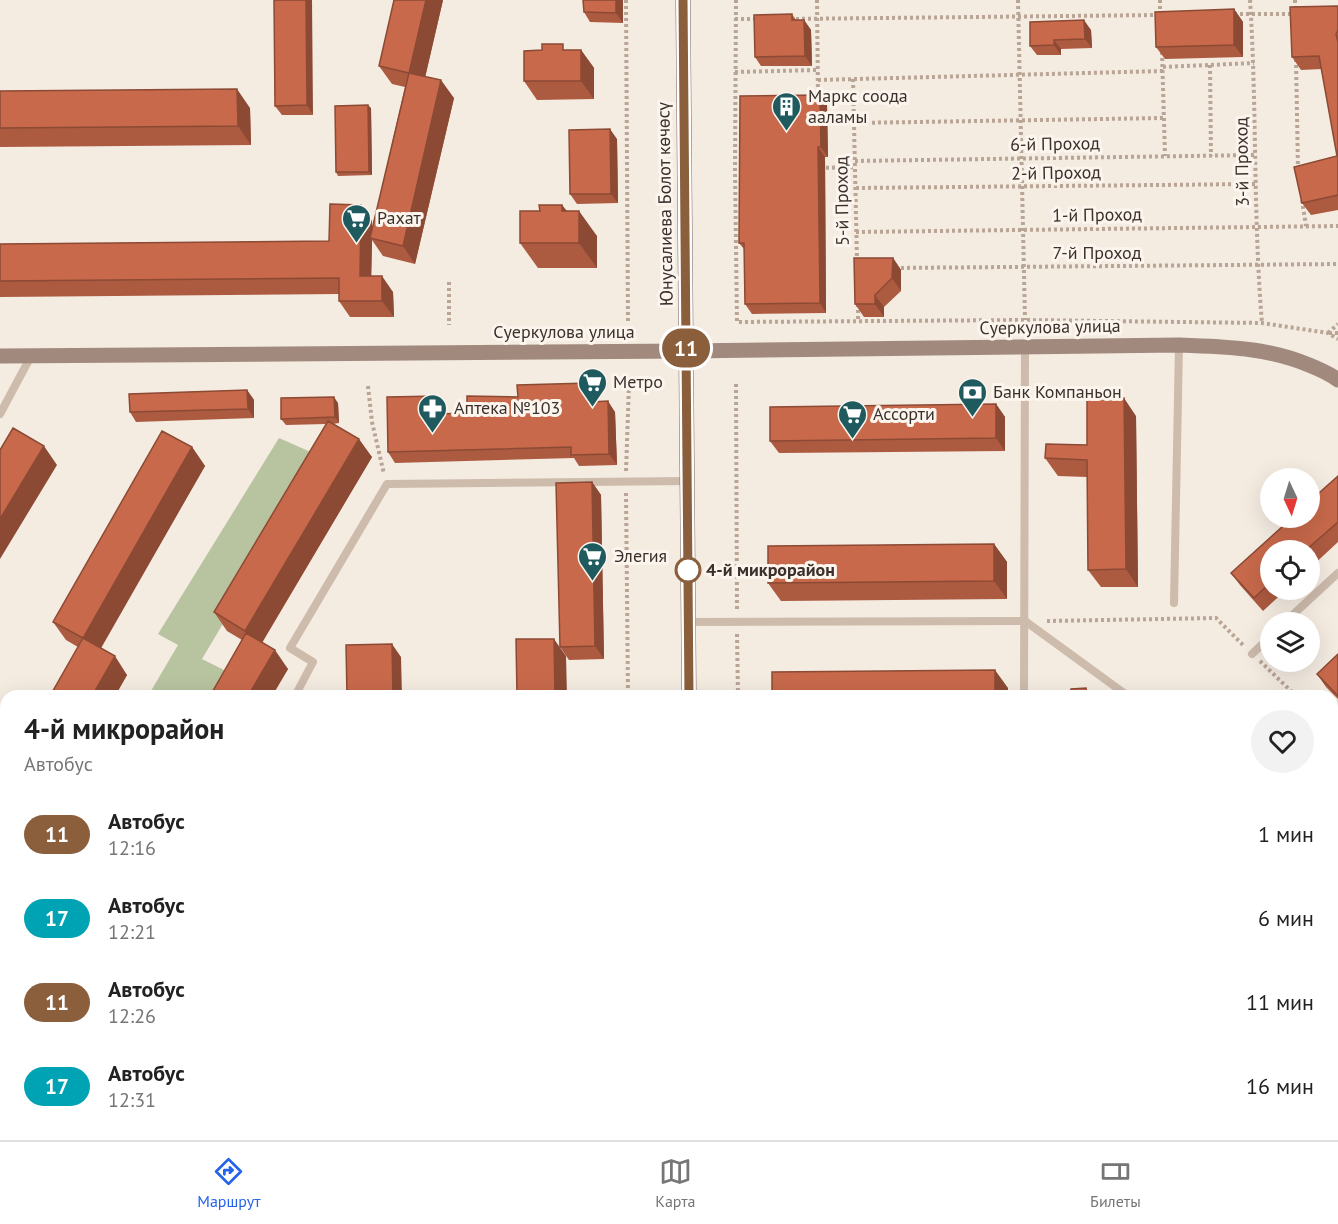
<!DOCTYPE html>
<html lang="ru">
<meta charset="utf-8">
<style>
:root{--surface:#fff;--page:#f2f2f2;--text:#222;--muted:#767676;--line:#e0e0e0;--accent:#2563eb}
body{margin:0;font-family:"PT Sans",sans-serif;background:var(--page);color:var(--text);height:100vh;display:flex;flex-direction:column;font-size:22px;white-space:nowrap}
*{box-sizing:border-box;margin:0}
p{font-size:20px;color:var(--muted)}
.icon{flex:none;width:33px;height:33px;fill:none;stroke:currentColor;stroke-width:2;stroke-linecap:round;stroke-linejoin:round}
.map{position:relative;flex:1;overflow:hidden}
.details{position:absolute;left:0px;top:690px;width:1338px;height:450px;display:flex;flex-direction:column;background:var(--surface);border-radius:18px 18px 0 0;box-shadow:0 6px 24px #0002}
.details>*{flex:none}
.badge{padding:0 12px;border-radius:20px;font-size:21px;line-height:39px}
.needle{width:39px;rotate:176deg}
.fabs{position:absolute;left:1260px;top:468px;display:grid;gap:12px}
.fabs a{display:grid;place-items:center;width:60px;height:60px;border-radius:50%;background:var(--surface);box-shadow:0 6px 24px #0002;font-size:30px}
.map>.badge{position:absolute;translate:-50% -50%;box-shadow:0 0 0 3px #fff}
.round{display:grid;place-items:center;flex:none;width:63px;height:63px;border-radius:32px;background:var(--page)}
.headline{display:flex;align-items:center;justify-content:space-between;height:102px;padding:0 24px}
h1{font-size:28px;font-weight:600;line-height:45px}
ul{padding:0;list-style:none}
li{display:flex;align-items:center;gap:18px;height:84px;padding:0 24px}
li div{flex:1}
li b{display:block;font-size:22px}
li em{font-style:normal}
li .badge{min-width:66px;font-weight:700;text-align:center}
.tabs{display:flex;justify-content:space-around;align-items:center;height:84px;border-top:2px solid var(--line);background:var(--surface);font-size:16px;color:var(--muted)}
.tabs a{display:grid;justify-items:center;gap:3px}
.tabs .on{color:var(--accent)}
.map>svg:first-child{display:block}
.green{fill:#b8c4a0}
.lines{fill:none;stroke-linecap:round;stroke-linejoin:round}
.path{stroke:#b9a596;stroke-width:4;stroke-dasharray:3 3;stroke-linecap:butt}
.lane{stroke:#cdbbac;stroke-width:8}
.secondary{stroke:#a18a7d;stroke-width:15}
.primary{stroke:#7d675c;stroke-width:15}
.wall{fill:#ac5a40}
.shaded-wall{fill:#8c4a34}
.building{fill:#c8694b;stroke:#8c4a34;stroke-width:1.5}
.line-casing{stroke:#fff;stroke-width:14}
.line{stroke:#8b5e3c;stroke-width:9}
.stop-dot{fill:#fff;stroke:#8b5e3c;stroke-width:3}
.labels{text-anchor:middle;stroke-width:6;stroke-linejoin:round;paint-order:stroke}
.poi-label{font-size:18px;fill:#3b302b;stroke:#fbf5ee;text-anchor:start}
.street-label{font-size:18px;fill:#3b302b;stroke:#fbf5ee}
.stop-label{font-size:18px;font-weight:bold;fill:#3b302b;stroke:#fbf5ee;text-anchor:start}
</style>
<div class="map">
<svg width="1338" height="1140" viewBox="0 0 1338 1140">
<rect width="100%" height="100%" fill="#f4ebe1"/>
<path class="green" d="M279,438L322,457L202,659L238,677L227,696H148L178,645L158,634Z
M1338,975V1046H1332V982Z"/>
<g class="lines">
<path class="path" d="M626,0L628,324
M736,0L735,170L737,322L1025,320L1262,323L1328,333L1338,339
M817,0L818,98
M1018,0L1025,320
M1160,0V14
M1250,0C1257,107 1253,215 1262,323
M1295,0V10
M1234,14H1295
M735,19H759
M790,19L1158,15
M1162,52L1165,156
M1296,59L1298,169
M1210,65L1211,156
M1163,67L1254,63
M735,72L818,70
M853,79L857,261
M818,80L1163,71
M854,123L1164,118
M855,161L1256,155
M820,168L855,167
M856,188L1256,184
M1302,200L1306,226
M856,232L1338,226
M895,268L1338,264
M449,282V325
M858,304V322
M1328,333L1338,324
M1329,333H1338
M736,384L737,611
M368,386L372,422L384,474
M626,471L629,384
M626,493L628,696
M1047,621L1216,618L1244,646
M737,634L738,696
M1260,661L1296,696
M1332,730L1338,735
M1332,1055L1338,1054
M739,1134V1140"/>
<path class="lane" d="M0,414L31,356
M1174,603L1179,345
M688,622L1025,621L1128,696
M1285,622L1338,573
M1252,654L1270,637
M295,696L313,662L290,648L387,484L687,481
M1024,696L1025,347
M1332,957L1338,947
M620,1134V1140
M1089,1134L1106,1140
M880,1140V1134
M1013,1140L1014,1134
M1199,1140L1204,1134"/>
<path class="secondary" d="M0,356L686,351L1179,345C1225,347 1266,347 1309,365C1319,369 1329,373 1338,380"/>
<path class="primary" d="M683,0L689,696
M694,1134V1140"/>
</g>
<path class="wall" d="M274,0L313,115H282L275,106Z
M443,0L425,77L454,98L415,264L383,256L372,240L371,276L393,292L394,317H350L339,301V294L0,297V244L329,241L361,205L372,221V230L405,87L392,84L379,66Z
M623,0V23L590,22L584,12Z
M1338,7V210L1311,215L1302,203L1337,156L1322,69L1301,70L1292,57Z
M1234,9L1243,22V57L1165,59L1156,47Z
M792,14L796,20H804L811,30L812,66H761L755,57Z
M1091,30L1092,48L1061,49V55H1037L1030,46Z
M568,50H581L594,68V99L537,100L524,81Z
M0,91L250,108L251,145L0,147Z
M820,95L827,105L828,157H825L826,313L752,314L745,304L744,249L739,243Z
M371,108L372,175L338,176L336,172Z
M617,139L618,203L577,204L570,194Z
M562,205L567,211L597,236V268H538L520,243L540,211Z
M893,258L901,270V291L884,307V317H864L855,304Z
M589,383L596,394V402L615,412L617,465L579,466L574,458L395,463L388,452L444,407V414L467,413L518,397Z
M247,390L254,400V418L136,422L130,412Z
M338,403L339,423L333,424L372,457L262,643L288,669L272,696H210L242,640L227,631L214,612L326,424L286,425L281,419Z
M996,404L1005,417V451L779,453L770,441Z
M1136,416L1138,587H1101L1088,570L1087,477L1058,476L1045,458L1087,445Z
M192,447L205,466L100,648L127,675L115,696H50L78,647L66,640L53,622Z
M1338,476V542L1310,568V550H1270V590H1286L1263,611L1240,585L1231,573Z
M592,482L601,495L604,659L569,660L560,647Z
M994,544L1007,562V599L781,601L768,583Z
M1338,654V699L1326,687L1317,674Z
M1332,754L1338,761V840L1332,833Z
M6,772V796L0,787V782Z
M1238,1134H1300L1297,1140H1242Z"/>
<path class="shaded-wall" d="M306,0H312L313,115L307,105Z
M426,0H443L422,91L409,73Z
M616,0H623V23L616,13Z
M1234,9L1243,22V57L1234,45Z
M804,20L811,30L812,66L805,56Z
M1084,20L1091,30L1092,48L1085,39Z
M1054,40L1061,49V55L1054,45Z
M581,50L594,68V99L581,81Z
M441,80L454,98L415,264L403,246Z
M237,89L250,108L251,145L238,126Z
M820,95L827,105L828,157L821,147Z
M368,105L371,108L372,175L369,172Z
M610,129L617,139L618,203L611,194Z
M818,147L825,157L826,313L820,303Z
M361,205L372,221V238H370L372,240L371,292L360,276Z
M562,205L579,229V211L597,236V268L579,243L562,211Z
M893,258L901,270V291L892,278Z
M382,276L393,292L394,317L382,301Z
M875,295L884,307V317L875,304Z
M589,383L596,394L597,412L589,402Z
M247,390L254,400V418L248,409Z
M437,396L444,407V425L437,414Z
M334,397L338,403L339,423L335,417Z
M1124,398L1136,416L1138,587L1126,569Z
M608,401L615,412L617,465L609,454Z
M996,404L1005,417V451L996,438Z
M359,439L372,457L258,649L245,631Z
M44,446L57,465L0,559V519Z
M192,447L205,466L96,657L83,638Z
M592,482L601,495L604,659L595,646Z
M994,544L1007,562V599L994,581Z
M554,639L566,656L567,696H555Z
M392,644L401,657L402,696H393Z
M275,650L288,669L272,696H248Z
M115,656L127,675L115,696H92Z
M995,670L1008,688V696H995Z
M354,1134H362V1140H355Z
M816,1134H824V1140H816Z
M979,1134H995L994,1140H978Z
M1288,1134H1300L1297,1140H1285Z"/>
<path class="building" d="M274,0H306L307,105L275,106Z
M394,0H426L409,73L379,66Z
M583,0H616V13L584,12Z
M1338,6V30L1336,34L1338,42V195L1302,203L1294,167L1337,156L1319,56L1292,57L1290,7Z
M1234,9V45L1156,47L1155,12Z
M792,14V20H804L805,56L755,57L754,15Z
M1084,20L1085,39L1054,40V45L1030,46V22Z
M542,44H563V50H581V81H524V51L542,50Z
M409,73L441,80L403,246L370,238Z
M237,89L238,126L0,128V91Z
M820,95L821,147H818L820,303L745,304L744,243H739L740,96Z
M368,105L369,172H336L335,106Z
M610,129L611,194H570L569,130Z
M330,204L361,205L360,276H382V301H339V278L0,281V244L329,241Z
M539,205H562V211H579V243H520V211H540Z
M854,258H893L892,278L875,295V304H855Z
M589,383V402L608,401L609,454L571,455V447L388,452L387,397L437,396V414L467,413V396L518,397L517,385Z
M247,390L248,409L130,412L129,394Z
M334,397L335,417L281,419V398Z
M1087,398H1124L1126,569L1088,570L1087,460L1045,458L1046,444L1087,445Z
M996,404V438L770,441V407Z
M328,421L359,439L245,631L214,612Z
M13,428L44,446L0,519V450Z
M162,431L192,447L83,638L53,622Z
M1338,476V522L1306,550H1270V583L1254,598L1231,573L1292,518H1310V501Z
M592,482L595,646L560,647L556,483Z
M994,544V581L768,583V546Z
M246,633L275,650L248,696H210Z
M83,638L115,656L92,696H50Z
M516,639H554L555,696H517Z
M392,644L393,696H347L346,645Z
M1338,654V696L1317,674Z
M995,670V696H772V672Z
M1086,688L1087,696H1071V689Z
M1332,754L1338,761V809L1332,814Z
M6,772V789L0,786V782Z
M0,1095H6V1134H354L355,1140H0Z
M778,1134H816V1140H778Z
M941,1134H979L978,1140H940Z
M1242,1134H1288L1285,1140H1253Z"/>
<g class="lines">
<defs>
<path id="line" d="M683,0L689,696"/>
</defs>
<use href="#line" class="line-casing"/>
<use href="#line" class="line"/>
</g>
<defs>
<symbol id="building-pin" viewBox="-11 -11 22 30"><path d="M0 17L-7.5 6A9.5 9.5 0 1 1 7.5 6Z" fill="#1f5a5e" stroke="#fbf5ee"/><path d="M-4-6H4V6H1V3H-1V6H-4ZM-2.5-4.3h1.7v1.8h-1.7ZM.8-4.3h1.7v1.8H.8ZM-2.5-1h1.7V.8h-1.7ZM.8-1h1.7V.8H.8Z" fill="#fff"/></symbol>
<symbol id="supermarket-pin" viewBox="-11 -11 22 30"><path d="M0 17L-7.5 6A9.5 9.5 0 1 1 7.5 6Z" fill="#1f5a5e" stroke="#fbf5ee"/><path d="M-6-5.5h2.5l.6 2H6L4.5 2H-2.5L-4.4-4H-6ZM-1.5 3.2a1.3 1.3 0 1 0 .1 0ZM3 3.2a1.3 1.3 0 1 0 .1 0Z" fill="#fff"/></symbol>
<symbol id="bank-pin" viewBox="-11 -11 22 30"><path d="M0 17L-7.5 6A9.5 9.5 0 1 1 7.5 6Z" fill="#1f5a5e" stroke="#fbf5ee"/><path d="M-6-4H6V4H-6ZM0-2.3a2.3 2.3 0 1 0 0 4.6a2.3 2.3 0 1 0 0-4.6Z" fill="#fff"/></symbol>
<symbol id="pharmacy-pin" viewBox="-11 -11 22 30"><path d="M0 17L-7.5 6A9.5 9.5 0 1 1 7.5 6Z" fill="#1f5a5e" stroke="#fbf5ee"/><path d="M-2-6h4v4h4v4h-4v4h-4v-4h-4v-4h4Z" fill="#fff"/></symbol>
</defs>
<g fill-rule="evenodd">
<use href="#building-pin" x="770" y="90" width="33" height="45"/>
<use href="#supermarket-pin" x="340" y="202" width="33" height="45"/>
<use href="#supermarket-pin" x="576" y="366" width="33" height="45"/>
<use href="#bank-pin" x="956" y="376" width="33" height="45"/>
<use href="#pharmacy-pin" x="416" y="392" width="33" height="45"/>
<use href="#supermarket-pin" x="836" y="398" width="33" height="45"/>
<use href="#supermarket-pin" x="576" y="540" width="33" height="45"/>
</g>
<circle class="stop-dot" cx="688" cy="570" r="12"/>
<g class="labels">
<g class="poi-label">
<text x="808" y="102">Маркс соода<tspan x="808" dy="21">ааламы</tspan></text>
<text x="377" y="224">Рахат</text>
<text x="613" y="388">Метро</text>
<text x="993" y="398">Банк Компаньон</text>
<text x="454" y="414">Аптека №103</text>
<text x="873" y="420">Ассорти</text>
<text x="614" y="562">Элегия</text>
</g>
<g class="street-label">
<text transform="translate(1055 144) rotate(-1)" y="6">6-й Проход</text>
<text transform="translate(1242 162) rotate(-91)" y="6">3-й Проход</text>
<text transform="translate(1056 173) rotate(-1)" y="6">2-й Проход</text>
<text transform="translate(842 201) rotate(-91)" y="6">5-й Проход</text>
<text transform="translate(665 204) rotate(-91)" y="6">Юнусалиева Болот көчөсү</text>
<text transform="translate(1097 215) rotate(-1)" y="6">1-й Проход</text>
<text x="1097" y="259">7-й Проход</text>
<text transform="translate(1050 327) rotate(-1)" y="6">Суеркулова улица</text>
<text x="564" y="338">Суеркулова улица</text>
</g>
<g class="stop-label">
<text x="706" y="576">4-й микрорайон</text>
</g>
</g>
</svg>
<div class="fabs">
<a><svg class="needle" viewBox="-14 -14 28 28"><path d="M0-13l5 13h-10z" fill="#e53935"/><path d="M0 13l5-13h-10z" fill="#767676"/></svg></a>
<a><svg class="icon" aria-label="locate" viewBox="0 0 24 24"><circle cx="12" cy="12" r="6"/><path d="M12 2v4M12 18v4M2 12h4M18 12h4"/></svg></a>
<a><svg class="icon" aria-label="layers" viewBox="0 0 24 24"><path d="M12 4l9 5-9 5-9-5zM3 14l9 5 9-5"/></svg></a>
</div>
<b class="badge" style="left:686px;top:348px;background:#8b5e3c;color:#fff">11</b>
<section class="details">
<div class="headline"><div><h1>4-й микрорайон</h1><p>Автобус</p></div><a class="round"><svg class="icon" aria-label="heart" viewBox="0 0 24 24"><path d="M12 20l-8-8c-3-5 5-10 8-4 3-6 11-1 8 4z"/></svg></a></div>
<ul>
<li><span class="badge" style="background:#8b5e3c;color:#fff">11</span><div><b>Автобус</b><p>12:16</p></div><em>1 мин</em></li>
<li><span class="badge" style="background:#00a3b4;color:#fff">17</span><div><b>Автобус</b><p>12:21</p></div><em>6 мин</em></li>
<li><span class="badge" style="background:#8b5e3c;color:#fff">11</span><div><b>Автобус</b><p>12:26</p></div><em>11 мин</em></li>
<li><span class="badge" style="background:#00a3b4;color:#fff">17</span><div><b>Автобус</b><p>12:31</p></div><em>16 мин</em></li>
</ul>
</section>
</div>
<nav class="tabs">
<a class="on"><svg class="icon" aria-label="directions" viewBox="0 0 24 24"><path d="M12 3l9 9-9 9-9-9zM9 14v-3h6M13 9l2 2-2 2"/></svg>Маршрут</a>
<a><svg class="icon" aria-label="map" viewBox="0 0 24 24"><path d="M3 6l6-2 6 2 6-2v14l-6 2-6-2-6 2zM9 4v14M15 6v14"/></svg>Карта</a>
<a><svg class="icon" aria-label="tickets" viewBox="0 0 24 24"><path d="M3 7h18v10H3zM15 7v10"/></svg>Билеты</a>
</nav>
